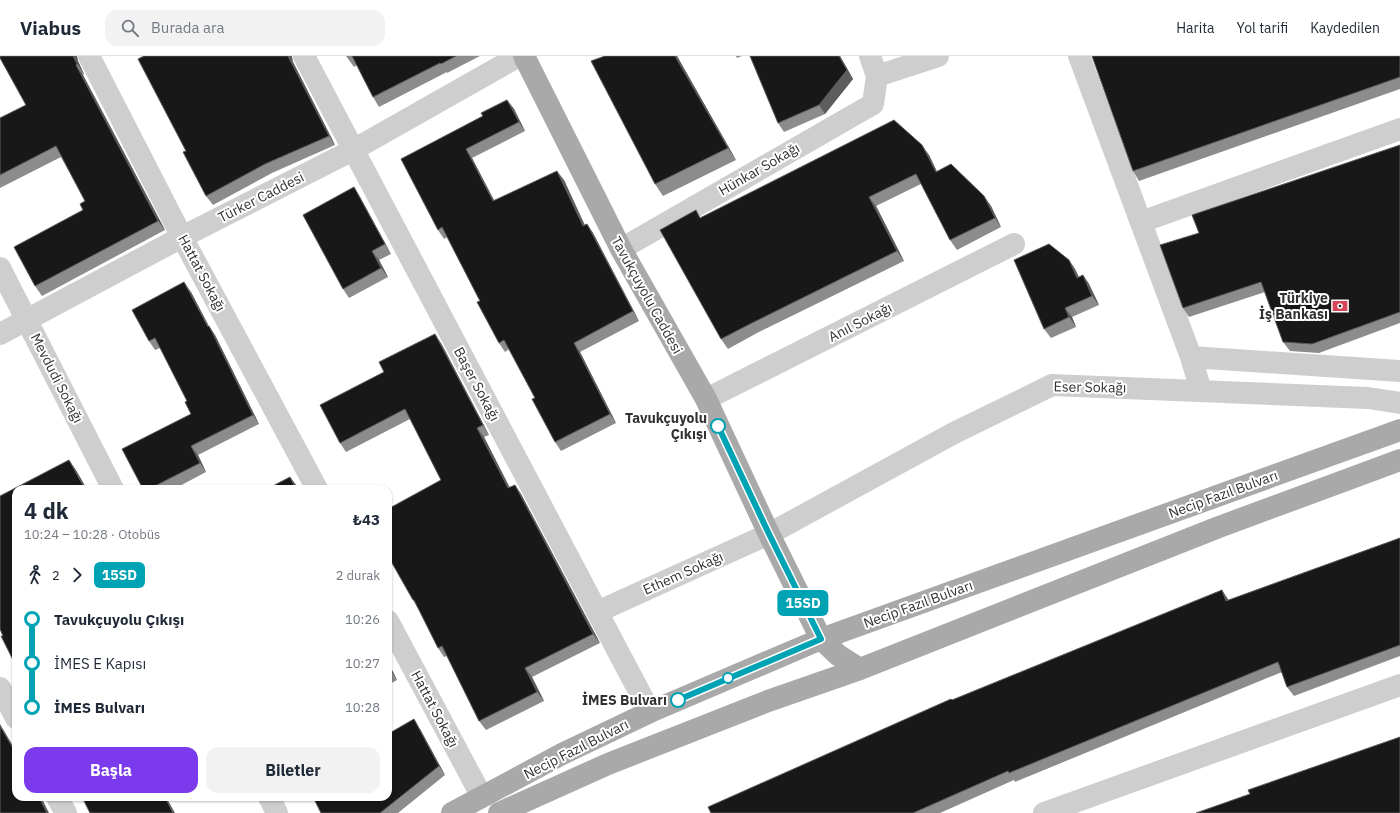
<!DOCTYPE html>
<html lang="tr">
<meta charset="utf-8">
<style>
:root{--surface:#fff;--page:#f2f2f3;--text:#1f2937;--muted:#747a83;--line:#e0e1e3;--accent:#7c3aed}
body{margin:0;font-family:"IBM Plex Sans",sans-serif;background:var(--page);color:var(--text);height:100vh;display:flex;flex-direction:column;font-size:15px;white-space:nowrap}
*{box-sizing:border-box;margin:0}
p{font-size:13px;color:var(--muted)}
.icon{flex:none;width:22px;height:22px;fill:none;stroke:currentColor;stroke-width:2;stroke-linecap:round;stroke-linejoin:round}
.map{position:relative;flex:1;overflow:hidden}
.details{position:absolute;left:12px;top:429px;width:380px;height:316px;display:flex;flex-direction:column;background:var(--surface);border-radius:12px;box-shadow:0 1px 3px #0004}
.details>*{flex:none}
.badge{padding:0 8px;border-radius:6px;font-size:14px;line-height:26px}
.map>.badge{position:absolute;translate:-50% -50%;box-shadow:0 0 0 2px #fff}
.legs{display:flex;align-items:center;gap:6px;height:44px;padding:0 12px;font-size:13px}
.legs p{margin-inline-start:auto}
.head{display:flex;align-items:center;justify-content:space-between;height:68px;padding:0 12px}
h1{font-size:22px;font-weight:700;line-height:30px}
.button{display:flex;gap:8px;margin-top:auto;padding:8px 12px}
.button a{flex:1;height:46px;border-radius:12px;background:var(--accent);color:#fff;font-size:16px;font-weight:700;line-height:46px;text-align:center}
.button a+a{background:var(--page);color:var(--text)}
ul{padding:0 12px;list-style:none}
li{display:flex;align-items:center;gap:14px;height:44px;font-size:15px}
li i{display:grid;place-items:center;width:6px;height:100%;margin:0 5px;background:currentColor}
li i::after{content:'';width:10px;height:10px;margin:-5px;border:3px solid;border-radius:50%;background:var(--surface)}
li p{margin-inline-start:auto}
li:first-child i{background:linear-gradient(#0000 50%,currentColor 0)}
li:last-child i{background:linear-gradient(currentColor 50%,#0000 0)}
header{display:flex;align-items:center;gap:24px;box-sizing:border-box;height:56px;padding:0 20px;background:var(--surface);border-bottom:1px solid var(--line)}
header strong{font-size:19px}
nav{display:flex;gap:22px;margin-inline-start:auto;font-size:14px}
.search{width:280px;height:36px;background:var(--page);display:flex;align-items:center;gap:10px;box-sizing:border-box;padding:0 14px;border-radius:12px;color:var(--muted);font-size:15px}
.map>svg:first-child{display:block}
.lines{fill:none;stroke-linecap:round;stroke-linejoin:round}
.minor{stroke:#cecece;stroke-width:22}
.major{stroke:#a9a9a9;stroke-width:22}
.wall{fill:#8c8c8c}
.shaded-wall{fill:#5d5d5d}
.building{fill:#181818;stroke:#5d5d5d}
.line-1-casing{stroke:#fff;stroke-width:9}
.line-1{stroke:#00a3b4;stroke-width:6}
.stop-1-dot{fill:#fff;stroke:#00a3b4;stroke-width:2}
.labels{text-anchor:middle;stroke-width:4;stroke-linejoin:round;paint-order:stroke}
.street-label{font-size:14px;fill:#313131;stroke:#fff}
.poi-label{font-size:14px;font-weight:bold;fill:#313131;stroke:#fff;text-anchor:end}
.stop-label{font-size:14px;font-weight:bold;fill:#313131;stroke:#fff;text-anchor:end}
</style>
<header>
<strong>Viabus</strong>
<div class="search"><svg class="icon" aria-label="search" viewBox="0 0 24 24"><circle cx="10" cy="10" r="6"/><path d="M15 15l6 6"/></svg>Burada ara</div>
<nav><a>Harita</a><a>Yol tarifi</a><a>Kaydedilen</a></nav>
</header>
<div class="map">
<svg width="1400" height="757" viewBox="0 0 1400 757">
<rect width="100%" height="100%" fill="#fff"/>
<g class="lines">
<path class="minor" d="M89,0L182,181L317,433
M304,0L650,656
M870,0L877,20L938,0
M1079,0L1191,301L1201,335
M1141,166L1400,73
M621,193L873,48L877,20
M0,212L113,433
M0,278L182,181L353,94L519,0
M1191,301L1400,315
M706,343L1014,188
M597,556L769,478L954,377L1052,329L1368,342L1400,347
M388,565L482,741
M0,632L16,662
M57,741L66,757
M269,741L277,757
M1044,757L1400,629"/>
<path class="major" d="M524,0L621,193L706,343L769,478L821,583L838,599L860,613
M452,757L562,698L650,656L821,583L1400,374
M499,757L608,708L768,645L860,613L1219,471L1400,404"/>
</g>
<path class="wall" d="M0,0H77L78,5L84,18L83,19L165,174L42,240L35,230L83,154L85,145L61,101L0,132V62L26,49Z
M346,0H480L447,17V16L379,51L373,41L357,9L354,11Z
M605,0H677L736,104L663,140L655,128Z
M736,0H742L737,2Z
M750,0H840L853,23L825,58L784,76L778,67Z
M1400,0V33L1139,125L1133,115Z
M293,6L335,89L272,117L213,149L206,140L186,95Z
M507,44L514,53L525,75L472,102L494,144L564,124L585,169L587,168L593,177L639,265L580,296L616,367L561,395L555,386L535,342L509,293L505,296L499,287L480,245L447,181L444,183L438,174L401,103L483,60Z
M1400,89V267L1319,297L1290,295L1283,286L1265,236L1189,261L1183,252L1199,177Z
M929,99L937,116L984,140L991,150L1001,171L957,194L950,184L921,128L876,150L904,205L757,277L728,293L721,283L701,161Z
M354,131L360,141L391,198L379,204L388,221L349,242L343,233Z
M1069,204L1075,213L1079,221L1083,219L1089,228L1099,249L1072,261L1076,271L1051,282L1044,273Z
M191,236L209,270L215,279L259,368L198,399L206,416L174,433H143L191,358L187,345L160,292L155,294L149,285Z
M441,287L489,379L484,381L510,432L515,429L521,438L600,587L532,621L544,645L486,674L479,665L447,600L444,601L438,592L419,554L413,544L441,424L410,363L346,396L340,387L384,316Z
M1400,482V600L1294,640L1287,631L1282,616L1015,726L1014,724L940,757H711L952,644L1228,543V544Z
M388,606L397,624L388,629Z
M420,673L445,719L398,757H321Z"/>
<path class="shaded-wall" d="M73,0H77L78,5L84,18L77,8Z
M288,0H292L293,6L335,89L329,80Z
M675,0H677L736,104L728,92Z
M839,0H840L853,23L825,58L819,49Z
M76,9L83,19L165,174L158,165Z
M507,44L514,53L525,75L519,66Z
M922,89L929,99L942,126L936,116Z
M466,93L472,102L499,154L493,145Z
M557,115L564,124L589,179L583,170Z
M354,131L360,141L391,198L385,188Z
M984,140L991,150L1001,171L995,162Z
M869,141L876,150L904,205L897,195Z
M587,168L593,177L639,265L633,255Z
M372,195L379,204L388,221L381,212Z
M1069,204L1075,213L1083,231L1077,222Z
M1083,219L1089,228L1099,249L1092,240Z
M184,226L191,236L209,271V270L215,279L259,368L253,359Z
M1065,252L1072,261L1076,271L1069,261Z
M435,278L441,287L489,379L483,369Z
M574,287L580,296L616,367L610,358Z
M477,372L484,381L515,442L508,432Z
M191,390L198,399L206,416L200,407Z
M69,404L76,414L87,433H85Z
M290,421L297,430L298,433H296Z
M515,429L521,438L600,587L593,578Z
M1222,534L1228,543L1233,555L1226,545Z
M388,606L397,624L391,615L388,610Z
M525,612L532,621L544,645L537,636Z
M414,663L420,673L445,719L439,710Z
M0,668L16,695V697L0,670Z
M39,741H41L49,757H47Z
M165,741H166L175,757H173Z"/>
<path class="building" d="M0,0H73L77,8L76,9L158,165L35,230L14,191L83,154L80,148L85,145L56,90L0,119V62L26,49L0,2Z
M144,0H288L329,80L265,108L206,140L183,96L186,95L138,3Z
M352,0H456L441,8L440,7L373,41Z
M605,0H675L728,92L655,128L591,5Z
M750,0H839L847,14L819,49L778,67Z
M1092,0H1400V21L1133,115Z
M507,44L519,66L466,93L493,145L557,115L583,170L587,168L633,255L574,287L610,358L555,386L532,343L535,342L504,284L499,287L477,246L480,245L442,171L438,174L401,103L483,60L481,57Z
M894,64L922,89L936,116L951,108L984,140L995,162L950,184L916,118L869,141L897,195L750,268L721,283L660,174L696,154L700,162Z
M1400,89V256L1312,288L1283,286L1261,226L1183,252L1160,189L1199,177L1192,159Z
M354,131L385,188L372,195L381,212L343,233L303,159Z
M1049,188L1069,204L1077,222L1083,219L1092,240L1065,252L1069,261L1044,273L1014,204Z
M184,226L208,271L209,270L253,359L191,390L200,407L149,433H143L122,393L191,358L185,346L187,345L155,282L149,285L132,254Z
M435,278L483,369L477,372L508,432L515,429L593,578L525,612L537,636L479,665L442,590L438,592L414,544H413L388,500V453L441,424L405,353L340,387L320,349L384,316L379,306Z
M69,404L85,433H16V610L1,580H3L0,573V440Z
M290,421L296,433H267Z
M1400,482V589L1287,631L1278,606L1009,717L1008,715L913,757H711L708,751L951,643L952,644L1222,534L1226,545Z
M388,610L391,615L388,616Z
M414,663L439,710L380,757H321L313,741H388V678Z
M0,670L16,697V741H39L47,757H0Z
M1400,681V757H1196L1250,738L1248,734Z
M82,741H165L173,757H90Z"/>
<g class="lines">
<defs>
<path id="line-1" d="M678,644L821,583L769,478L718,370"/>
</defs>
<use href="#line-1" class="line-1-casing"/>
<use href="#line-1" class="line-1"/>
</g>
<defs>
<symbol id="bank-bare" viewBox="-9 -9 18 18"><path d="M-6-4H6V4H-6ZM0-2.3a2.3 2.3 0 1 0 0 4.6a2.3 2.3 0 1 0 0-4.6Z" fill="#d5465a" stroke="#fff" stroke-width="2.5" paint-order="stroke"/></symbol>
</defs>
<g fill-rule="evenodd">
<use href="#bank-bare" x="1329" y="239" width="22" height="22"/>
</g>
<g class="stop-1-dot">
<circle cx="718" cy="370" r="7"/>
<circle cx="728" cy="622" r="5"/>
<circle cx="678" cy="644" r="7"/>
</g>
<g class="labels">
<g class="street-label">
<text transform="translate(759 113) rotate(-30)" y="5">Hünkar Sokağı</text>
<text transform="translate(261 141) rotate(-27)" y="5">Türker Caddesi</text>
<text transform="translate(202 217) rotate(62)" y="5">Hattat Sokağı</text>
<text transform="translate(647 239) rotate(61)" y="5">Tavukçuyolu Caddesi</text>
<text transform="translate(860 266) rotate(-27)" y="5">Anıl Sokağı</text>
<text transform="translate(57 322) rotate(63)" y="5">Mevdudi Sokağı</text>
<text transform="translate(477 328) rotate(62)" y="5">Başer Sokağı</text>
<text transform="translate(1090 331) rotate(1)" y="5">Eser Sokağı</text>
<text transform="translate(1223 438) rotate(-20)" y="5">Necip Fazıl Bulvarı</text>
<text transform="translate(683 517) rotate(-24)" y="5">Ethem Sokağı</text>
<text transform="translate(918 548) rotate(-20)" y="5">Necip Fazıl Bulvarı</text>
<text transform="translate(435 653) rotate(62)" y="5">Hattat Sokağı</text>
<text transform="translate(576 693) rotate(-27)" y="5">Necip Fazıl Bulvarı</text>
</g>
<g class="poi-label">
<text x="1328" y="247">Türkiye<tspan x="1328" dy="16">İş Bankası</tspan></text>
</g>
<g class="stop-label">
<text x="707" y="367">Tavukçuyolu<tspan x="707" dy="16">Çıkışı</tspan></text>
<text x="667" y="649">İMES Bulvarı</text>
</g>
</g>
</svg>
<b class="badge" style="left:803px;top:547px;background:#00a3b4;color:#fff">15SD</b>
<section class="details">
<div class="head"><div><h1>4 dk</h1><p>10:24 – 10:28 · Otobüs</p></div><b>₺43</b></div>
<div class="legs"><svg class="icon" aria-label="walk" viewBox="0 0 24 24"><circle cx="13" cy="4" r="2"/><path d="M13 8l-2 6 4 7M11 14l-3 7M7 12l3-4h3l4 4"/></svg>2<svg class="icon" aria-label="forward" viewBox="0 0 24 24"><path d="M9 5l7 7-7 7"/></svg><b class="badge" style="background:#00a3b4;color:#fff">15SD</b><p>2 durak</p></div>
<ul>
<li><i style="color:#00a3b4"></i><b>Tavukçuyolu Çıkışı</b><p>10:26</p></li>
<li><i style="color:#00a3b4"></i><span>İMES E Kapısı</span><p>10:27</p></li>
<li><i style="color:#00a3b4"></i><b>İMES Bulvarı</b><p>10:28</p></li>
</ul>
<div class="button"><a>Başla</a><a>Biletler</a></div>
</section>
</div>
